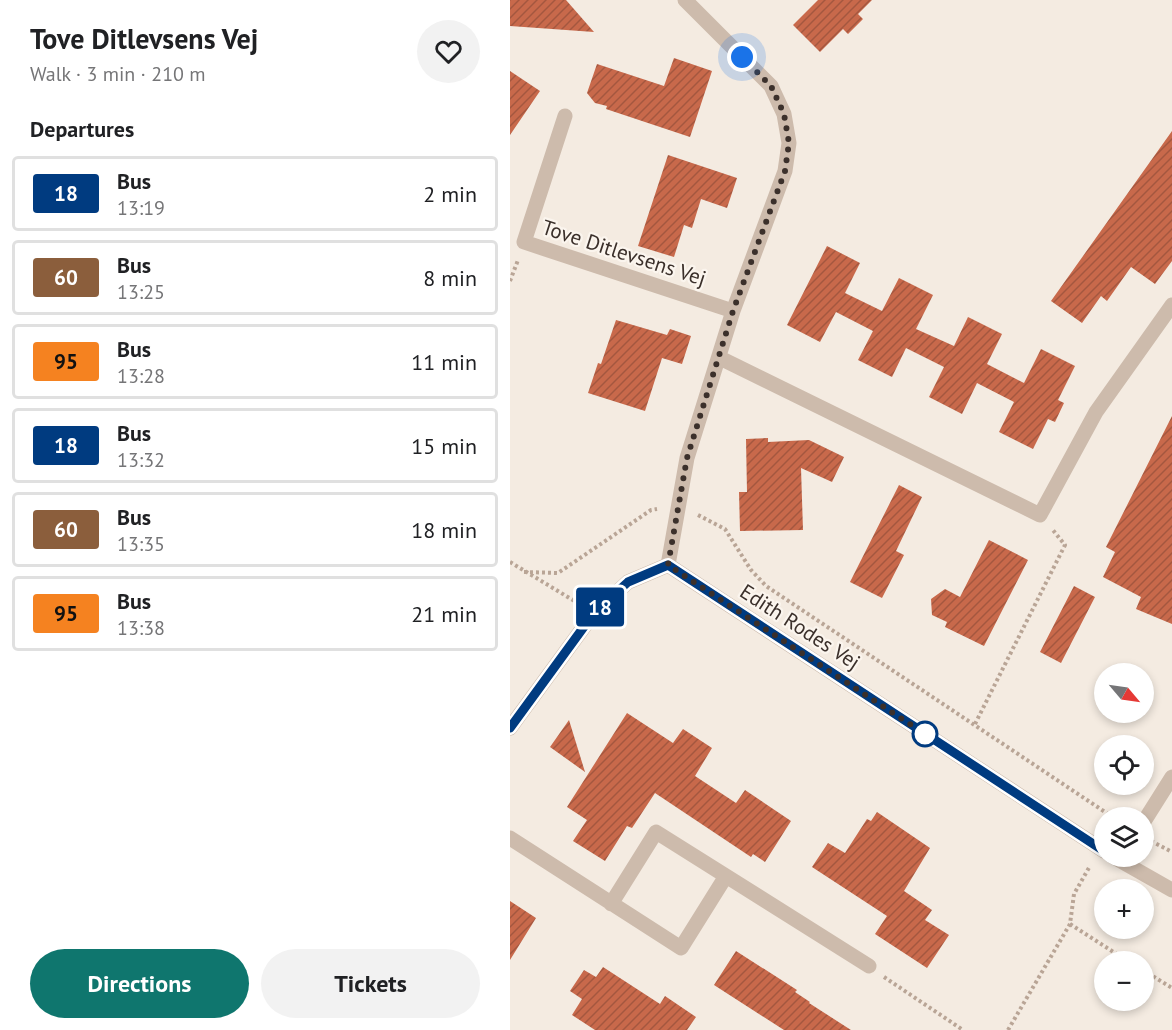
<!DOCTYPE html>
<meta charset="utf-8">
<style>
:root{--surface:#fff;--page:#f2f2f2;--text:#202124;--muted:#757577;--line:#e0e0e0;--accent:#0f766e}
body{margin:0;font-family:"PT Sans",sans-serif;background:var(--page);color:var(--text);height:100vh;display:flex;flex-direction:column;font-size:22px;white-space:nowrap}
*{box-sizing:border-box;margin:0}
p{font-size:20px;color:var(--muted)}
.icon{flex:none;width:33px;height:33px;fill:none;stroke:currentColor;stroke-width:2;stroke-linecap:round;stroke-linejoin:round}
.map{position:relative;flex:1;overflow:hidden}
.drawer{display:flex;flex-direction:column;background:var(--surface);width:510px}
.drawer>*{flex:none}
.badge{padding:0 12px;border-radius:4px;font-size:21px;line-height:39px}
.needle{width:39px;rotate:119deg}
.fabs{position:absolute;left:584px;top:663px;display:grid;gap:12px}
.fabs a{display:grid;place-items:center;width:60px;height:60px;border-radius:50%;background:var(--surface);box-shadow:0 3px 9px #0003;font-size:30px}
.you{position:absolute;width:30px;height:30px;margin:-15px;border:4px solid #fff;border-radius:50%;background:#1a73e8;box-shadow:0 0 0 9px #1a73e833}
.map>.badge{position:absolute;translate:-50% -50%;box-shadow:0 0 0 3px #fff}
h2{padding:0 30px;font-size:22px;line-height:54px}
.round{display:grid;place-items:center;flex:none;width:63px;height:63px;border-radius:32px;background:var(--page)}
.headline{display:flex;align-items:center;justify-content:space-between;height:102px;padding:0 30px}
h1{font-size:28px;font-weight:700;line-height:45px}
.cta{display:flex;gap:12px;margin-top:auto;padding:12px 30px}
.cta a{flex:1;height:69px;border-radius:36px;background:var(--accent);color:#fff;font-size:24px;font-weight:700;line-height:69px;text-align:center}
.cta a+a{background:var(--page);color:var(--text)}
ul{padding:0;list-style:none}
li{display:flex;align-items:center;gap:18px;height:75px;margin:0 12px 9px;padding:0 18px;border:3px solid var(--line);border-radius:6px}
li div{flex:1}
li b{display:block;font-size:22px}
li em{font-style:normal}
li .badge{min-width:66px;font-weight:700;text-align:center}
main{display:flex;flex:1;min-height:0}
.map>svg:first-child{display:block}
.building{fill:url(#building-hatch)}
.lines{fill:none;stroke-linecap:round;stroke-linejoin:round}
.path{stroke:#b9a596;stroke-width:4;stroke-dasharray:3 3;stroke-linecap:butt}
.street{stroke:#cdbbac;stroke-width:15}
.line-casing{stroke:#fff;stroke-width:14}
.line{stroke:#003b80;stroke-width:9}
.walk{stroke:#3b302b;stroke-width:6;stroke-dasharray:0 10.8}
.stop-dot{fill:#fff;stroke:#003b80;stroke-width:3}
.labels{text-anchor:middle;stroke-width:4.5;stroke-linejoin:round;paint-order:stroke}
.street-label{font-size:21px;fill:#3b302b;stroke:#fbf5ee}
</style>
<main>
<section class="drawer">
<div class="headline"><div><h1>Tove Ditlevsens Vej</h1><p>Walk · 3 min · 210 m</p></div><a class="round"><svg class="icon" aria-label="heart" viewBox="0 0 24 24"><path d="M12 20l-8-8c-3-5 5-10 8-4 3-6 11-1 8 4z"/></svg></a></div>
<h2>Departures</h2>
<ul>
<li><span class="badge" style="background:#003b80;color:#fff">18</span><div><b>Bus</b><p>13:19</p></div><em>2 min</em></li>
<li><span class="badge" style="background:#8b5e3c;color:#fff">60</span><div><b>Bus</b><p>13:25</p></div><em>8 min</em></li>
<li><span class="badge" style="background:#f58220;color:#111">95</span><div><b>Bus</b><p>13:28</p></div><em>11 min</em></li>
<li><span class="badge" style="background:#003b80;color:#fff">18</span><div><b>Bus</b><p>13:32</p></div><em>15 min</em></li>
<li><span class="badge" style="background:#8b5e3c;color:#fff">60</span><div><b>Bus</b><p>13:35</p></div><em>18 min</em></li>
<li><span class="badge" style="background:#f58220;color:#111">95</span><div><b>Bus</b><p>13:38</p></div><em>21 min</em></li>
</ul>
<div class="cta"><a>Directions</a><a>Tickets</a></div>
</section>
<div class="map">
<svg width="662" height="1030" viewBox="0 0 662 1030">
<defs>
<pattern id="building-hatch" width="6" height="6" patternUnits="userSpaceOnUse" patternTransform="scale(1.5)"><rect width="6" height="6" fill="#c8694b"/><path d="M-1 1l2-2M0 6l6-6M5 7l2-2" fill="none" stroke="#a4573f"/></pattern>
</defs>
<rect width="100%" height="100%" fill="#f4ebe1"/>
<path class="building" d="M0,0H56L84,32L0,26Z
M308,0H362L348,14L353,19L338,34L333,29L310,52L283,25Z
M164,58L202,71L180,137L96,109L97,106L85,103L77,93L87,64L154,86Z
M0,71L30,91L0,135Z
M662,131V261L645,284L621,267L597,301L591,296L572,323L541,301Z
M158,155L227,178L217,208L191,199L182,228L174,225L164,257L128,246Z
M317,246L350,263L335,293L372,311L389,278L423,295L406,329L444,346L458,317L492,334L477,364L514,383L531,349L565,366L548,400L554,403L545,422L538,419L523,449L489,432L504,402L467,383L452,414L419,397L434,367L396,348L382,377L348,360L363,331L326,312L310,342L277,325Z
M106,320L157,335L160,329L181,336L172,364L152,358L135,411L78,393L88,363L91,364Z
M662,416V624L626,609L631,597L593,577L605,552L596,547Z
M258,438V442L299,440L334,457L322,482L291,468L293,530L230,531L229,492H237L236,439Z
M389,485L412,497L386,551L394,555L372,598L340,582Z
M479,540L518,560L474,646L435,627L437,622L422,615L421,599L435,589L450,597Z
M564,586L585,597L551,663L530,652Z
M117,713L163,743L173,729L202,748L185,776L226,803L235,790L281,821L255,862L243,854L241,857L145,793L122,828L117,826L95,861L63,841L77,820L57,807Z
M59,720L75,772L40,747Z
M367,812L420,848L394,891L422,910L415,920L439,935L417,968L365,934L377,916L302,867L318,843L335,853L357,819L361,821Z
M0,901L26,918L0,960Z
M226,951L287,990L285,992L300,1002L299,1003L341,1030H274L204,985Z
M93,967L150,1004L155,996L186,1017L177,1030H85L62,1015L72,999L60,991L74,970L86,977Z"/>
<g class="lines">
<path class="path" d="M0,281L8,260
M188,515L215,529L241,570L256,586L604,818
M0,562L66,602
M14,572L48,573L141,510L147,509
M465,724L555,545L542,529
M641,841L662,852
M560,924L619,962
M633,970L662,988
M374,977L453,1030
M498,1030L560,924L564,894L580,866"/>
<path class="street" d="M55,116L14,242L223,311
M210,358L530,515L586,412L662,305
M158,565L177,458L223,311L275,171L279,143L274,114L261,86L175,0
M0,728L84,613L118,582L158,565L594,851
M633,823L662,777
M0,838L171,948L216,876
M602,856L662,890
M101,904L146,832L359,966"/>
</g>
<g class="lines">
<defs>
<path id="line" d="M0,728L84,613L118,582L158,565L594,851"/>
</defs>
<use href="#line" class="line-casing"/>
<use href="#line" class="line"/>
<path class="walk" d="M232,57L261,86L274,114L279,143L275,171L223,311L177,458L158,565L421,738L415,734"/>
</g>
<circle class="stop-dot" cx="415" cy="734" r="12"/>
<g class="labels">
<g class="street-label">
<text transform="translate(114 253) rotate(18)" y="7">Tove Ditlevsens Vej</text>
<text transform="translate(290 627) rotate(33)" y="7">Edith Rodes Vej</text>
</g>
</g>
</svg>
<div class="fabs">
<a><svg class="needle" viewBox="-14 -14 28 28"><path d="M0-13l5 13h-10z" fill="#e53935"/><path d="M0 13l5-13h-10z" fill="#757577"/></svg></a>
<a><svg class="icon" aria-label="locate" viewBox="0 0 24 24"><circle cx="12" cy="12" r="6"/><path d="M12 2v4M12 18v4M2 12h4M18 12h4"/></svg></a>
<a><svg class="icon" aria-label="layers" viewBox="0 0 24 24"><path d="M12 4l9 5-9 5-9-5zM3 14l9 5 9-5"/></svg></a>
<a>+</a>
<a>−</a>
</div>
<div class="you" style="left:232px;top:57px"></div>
<b class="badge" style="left:90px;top:607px;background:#003b80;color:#fff">18</b>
</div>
</main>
